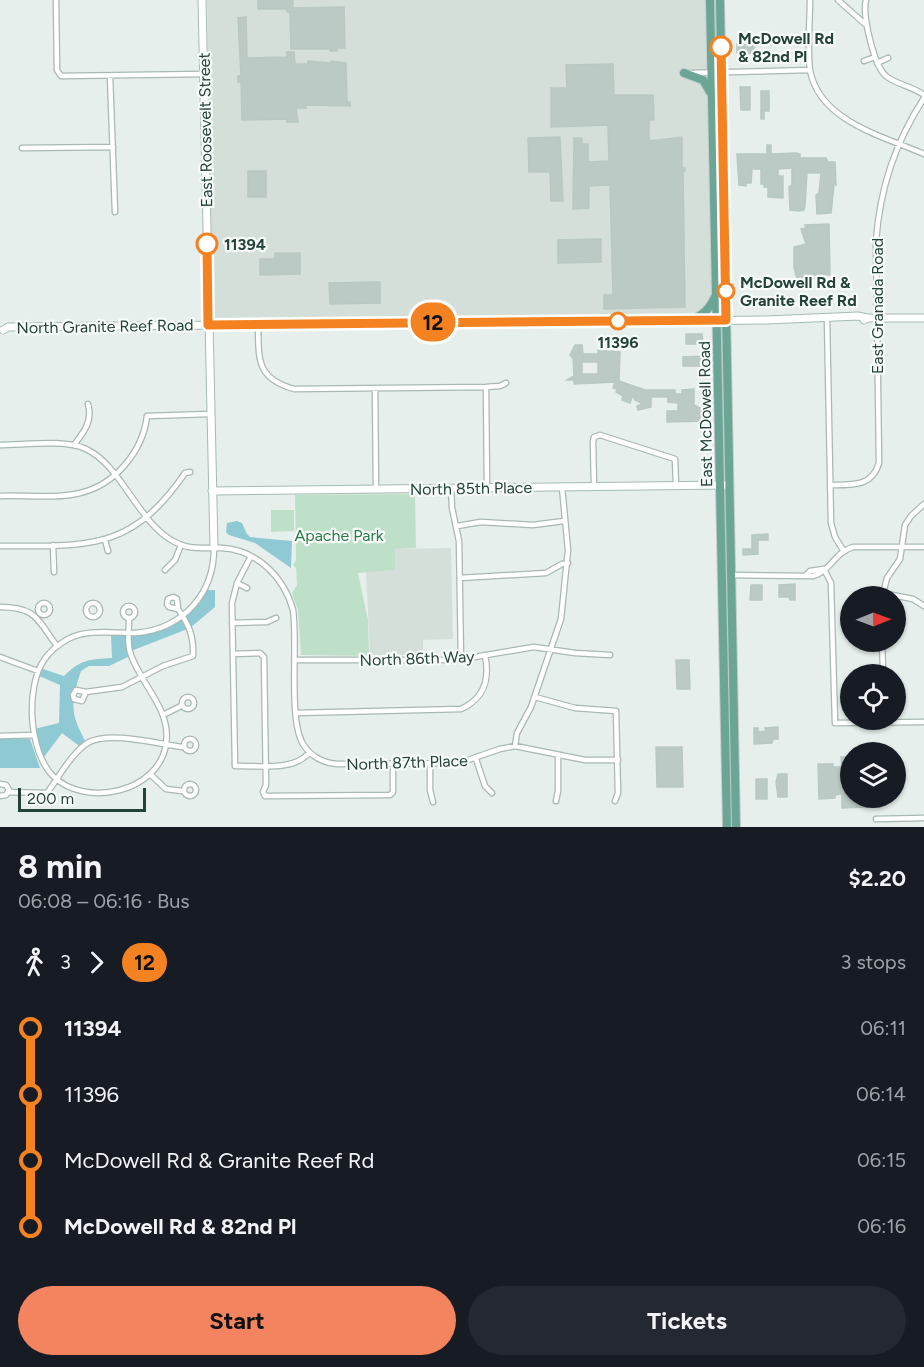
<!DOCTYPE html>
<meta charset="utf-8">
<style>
:root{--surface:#171b24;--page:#242831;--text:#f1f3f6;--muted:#9ea1a6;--accent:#f4845f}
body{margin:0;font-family:Figtree,sans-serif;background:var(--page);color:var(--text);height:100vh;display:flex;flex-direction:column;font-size:22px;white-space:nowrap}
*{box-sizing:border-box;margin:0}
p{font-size:20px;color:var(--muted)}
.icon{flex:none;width:33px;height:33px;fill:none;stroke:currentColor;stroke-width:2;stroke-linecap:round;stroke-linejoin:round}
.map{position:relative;height:827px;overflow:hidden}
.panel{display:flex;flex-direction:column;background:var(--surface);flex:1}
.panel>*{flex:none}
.badge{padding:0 12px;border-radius:20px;font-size:21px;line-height:39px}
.needle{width:39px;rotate:89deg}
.buttons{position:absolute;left:840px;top:586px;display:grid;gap:12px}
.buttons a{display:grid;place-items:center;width:66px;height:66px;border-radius:50%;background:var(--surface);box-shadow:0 2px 4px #0004;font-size:30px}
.scale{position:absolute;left:18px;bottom:15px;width:128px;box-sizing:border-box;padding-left:6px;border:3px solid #24423a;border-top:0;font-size:16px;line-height:21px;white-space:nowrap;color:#24423a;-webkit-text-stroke:4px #f7fbf9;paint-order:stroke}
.map>.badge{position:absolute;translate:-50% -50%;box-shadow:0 0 0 3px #fff}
.legs{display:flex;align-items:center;gap:9px;height:66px;padding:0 18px;font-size:20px}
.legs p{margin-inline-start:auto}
.head{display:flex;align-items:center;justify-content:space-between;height:102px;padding:0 18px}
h1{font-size:33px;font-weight:700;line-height:45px}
.primary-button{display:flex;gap:12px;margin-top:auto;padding:12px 18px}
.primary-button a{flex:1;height:69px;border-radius:36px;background:var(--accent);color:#111;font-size:24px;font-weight:700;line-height:69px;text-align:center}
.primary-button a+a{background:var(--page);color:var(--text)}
ul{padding:0 18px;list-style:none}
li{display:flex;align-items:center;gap:21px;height:66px;font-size:22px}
li i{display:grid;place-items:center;width:9px;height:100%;margin:0 8px;background:currentColor}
li i::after{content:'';width:15px;height:15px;margin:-8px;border:4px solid;border-radius:50%;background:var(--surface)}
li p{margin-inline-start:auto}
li:first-child i{background:linear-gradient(#0000 50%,currentColor 0)}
li:last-child i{background:linear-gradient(currentColor 50%,#0000 0)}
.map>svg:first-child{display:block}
.built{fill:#d4dfda}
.green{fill:#bfe0c8}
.water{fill:#8ec9d4}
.building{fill:#bbcac4;stroke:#b8c9c2;stroke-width:1.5;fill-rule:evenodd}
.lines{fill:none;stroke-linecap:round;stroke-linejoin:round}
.street-casing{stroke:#a8b8b2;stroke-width:7}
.secondary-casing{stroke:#a4bbb3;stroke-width:9}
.primary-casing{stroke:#c2cac8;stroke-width:10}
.street{stroke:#fff;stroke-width:4.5}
.secondary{stroke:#fff;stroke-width:7}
.primary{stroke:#6aa596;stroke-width:8}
.line-1-casing{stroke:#fff;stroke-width:14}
.line-1{stroke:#f58220;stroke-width:9}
.stop-1-dot{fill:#fff;stroke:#f58220;stroke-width:3}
.labels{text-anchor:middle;stroke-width:4.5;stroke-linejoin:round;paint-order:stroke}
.stop-label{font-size:16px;font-weight:bold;fill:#24423a;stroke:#f7fbf9;text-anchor:start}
.street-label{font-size:16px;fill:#24423a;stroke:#f7fbf9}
.park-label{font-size:16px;fill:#2d7a4b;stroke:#f7fbf9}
</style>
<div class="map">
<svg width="924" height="827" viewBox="0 0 924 827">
<rect width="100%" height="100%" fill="#e6efeb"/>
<path class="built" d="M207,0H706L713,289L711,300L702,311L680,315L216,320L213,314Z
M451,548L453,639L423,640V655H370L366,571L395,570V549Z"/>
<path class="green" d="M415,494L416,548L395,549V570L358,573L368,620L369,656L301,655L298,610L292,593L297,585L296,568L293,565L296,560L295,495Z
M271,510H294V531L271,532Z"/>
<path class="water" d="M237,521L242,523L247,534L250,537L292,541L291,568L255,543L229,535L226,532L227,523Z
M204,590H215V607L190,628L131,651L132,655L109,666H89L81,671C70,704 70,714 87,744L82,748L62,733L41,761L34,729L59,723L60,685L37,675L40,668L64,676C80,660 89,659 112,658L111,634L148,632L183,617Z
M0,739H30L40,768H0Z"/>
<path class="building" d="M258,0H293V8L344,7L345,48H337V51H330V49H291L290,12H287V9H258Z
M246,17L247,58L287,57V52H294L295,64H308V61L331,63V61L346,63L347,102H350V106L306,105V108H296L298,122H287V119L242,120L241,82H238V76H241L238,18Z
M737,44H754V53H737Z
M613,64L614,95H653L654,120H649V141L682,137V168H685V171H683L685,307L604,309V295H613L610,185L589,186V208L573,209L574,138H582V144H588V162L609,161L608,125L551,127V88H567L566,65Z
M740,87H750V110H741Z
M761,91H769V111H764V119H761Z
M560,137L563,201H551L550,172H529L528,138Z
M767,145H771V154L797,153L800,154V158H826L828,162H835L836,185H834L831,213L817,214L816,195L819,193L821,173H807L805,206L804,210L799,211L790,210L789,187L792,185V168L778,169V176H783V198L768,197V187H764V184H761V169H752L751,183H746V186L739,185L737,154H767Z
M248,171H266V197H248Z
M829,224L830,275L821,274L797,279L794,267V247L806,244L801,229L806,228L805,225Z
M601,239V262L558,263V240Z
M275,253H300V274L260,275V259H275Z
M380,282V303L330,304L329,283Z
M686,334H702L703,344H686Z
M575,345H582L583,354H598V350L620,352L619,381L645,390H675V394H682V390L694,389V405L704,410V421L667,422V411H678V403L668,402V397H651V407L638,410L637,406L643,404L635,400L633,395L630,403L622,400L623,396L616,392L617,389L613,388L615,382L574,384V380H567L574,376L573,358L570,355ZM582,362H598V374H582Z
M704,356L705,366H683V357Z
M768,534V540H758V554L743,555V549H752V535Z
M795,584V600H790L789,597H779V585Z
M751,585H762V600H750Z
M676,660H689L690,689H677Z
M778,727V739H773L772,743L754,744V728H758V732L766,731L765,728Z
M656,747H682L683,787H657Z
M841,757H850V798H867V807L842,808V794L835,795V798L819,799L818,764H833V767H842Z
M778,774H787V797H778L776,782Z
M756,779H767V799H756Z"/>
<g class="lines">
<defs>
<path id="street" d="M56,0L57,70L61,76L204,74
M810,0C810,22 807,48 810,70C819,121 883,136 924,154
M838,0L865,24
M866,0C862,15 874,66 886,76C895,84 912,86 924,95
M864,61L875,57
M877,63L888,58
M690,73L810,70
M110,76L115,212
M22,148L113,147
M827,319L831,523L835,537L843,550
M258,324C259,358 255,378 294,389L486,387L500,386L506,383
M486,387L487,488
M375,388L376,489
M0,445C24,445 65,439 86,449C121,465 138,522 173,541C190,551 204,547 222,548C257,550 284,577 293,610C298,643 288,719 303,744C310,756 323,763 337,764L459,763L500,749L515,746L585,760H618
M74,445C84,432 93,421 88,404
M830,485C852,485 872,487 879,463L876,241C880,188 895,143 924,98
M594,487L593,442L594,437L600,435L675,459L676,485
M451,488L452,508L459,541L461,659
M0,496C26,495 55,499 80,493C115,485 143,451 147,416L210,414
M457,526L481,522L533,525L564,521
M105,540L108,551
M53,545L54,572
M0,546C87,545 130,553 185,473L190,472
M251,556L237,583L232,603L235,766C258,765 292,772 309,753
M824,569L831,583L835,723L924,722
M165,570L175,560L181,545
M807,574L810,571L824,569
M731,575L813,576C830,572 835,552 853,547H924
M460,578L546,573L562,564L568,563
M237,583L247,588
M882,593L913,599L924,606
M173,597L177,599L178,609L169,607L167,604L168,599Z
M882,597L887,578L900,559L905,525L911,516L924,504
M38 609a6 6 0 1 1 12 0a6 6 0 1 1-12 0Z
M86 610a7 7 0 1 1 14 0a7 7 0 1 1-14 0Z
M123 612a6 6 0 1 1 12 0a6 6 0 1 1-12 0Z
M0,607C36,607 37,619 57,646
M129,620C129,630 127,642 130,652C139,683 172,709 166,744C159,793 85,808 53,776C29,752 25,688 44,660C50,651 59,644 68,639C87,629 115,633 136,633C182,629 214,595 214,548
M232,623L267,622L276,618
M882,642L883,670
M233,654L260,653L264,657L266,785L263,792L265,796L390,795L393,792V764
M0,657L38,671
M295,660H457L534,647L575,653L610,655
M76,690L86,692L82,701L74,699L73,695Z
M86,692L122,687L163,666L193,656C194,636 189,625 178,609
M182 703a6 6 0 1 1 12 0a6 6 0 1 1-12 0Z
M535,697L575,708L616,711L618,793L615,801
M296,713L461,709C484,699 490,679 485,655
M163,715L181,706
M0,736L34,735
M184 745a6 6 0 1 1 12 0a6 6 0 1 1-12 0Z
M515,746L517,733L531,707L561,619L568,550L562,487
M476,759L485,786L492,793
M430,763V790L433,802
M151,775L166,789L182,791
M0,784L6,785L9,790L6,795L0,796
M184 790a6 6 0 1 1 12 0a6 6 0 1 1-12 0Z
M8,792L47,793C59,777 72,752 89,742C111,731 158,744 182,747
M556,801L558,791V755
M876,819L924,818"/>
<path id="secondary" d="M202,0L214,548
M864,320L868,318H924
M3,330L8,327L767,320L858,316L868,318
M212,491L729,485"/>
<path id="primary" d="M710,0L727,827
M720,0L736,827
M684,73L703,80L710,92
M689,320C704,316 710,308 716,295"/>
</defs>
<use href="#street" class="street-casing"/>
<use href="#secondary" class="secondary-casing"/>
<use href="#primary" class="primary-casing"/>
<use href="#street" class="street"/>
<use href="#secondary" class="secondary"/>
<use href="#primary" class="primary"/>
</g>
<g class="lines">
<defs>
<path id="line-1" d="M207,244L208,325L726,320L721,47"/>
</defs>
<use href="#line-1" class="line-1-casing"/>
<use href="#line-1" class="line-1"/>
</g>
<g class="stop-1-dot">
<circle cx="721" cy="47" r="10"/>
<circle cx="207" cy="244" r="10"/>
<circle cx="726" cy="291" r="8"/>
<circle cx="618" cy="321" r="8"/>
</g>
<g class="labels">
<g class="stop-label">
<text x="738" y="44">McDowell Rd<tspan x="738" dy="18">&amp; 82nd Pl</tspan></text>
<text x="224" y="250">11394</text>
<text x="740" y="288">McDowell Rd &amp;<tspan x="740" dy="18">Granite Reef Rd</tspan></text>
<text x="618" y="348" text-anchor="middle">11396</text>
</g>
<g class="street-label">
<text transform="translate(205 130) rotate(-91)" y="6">East Roosevelt Street</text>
<text transform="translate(877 306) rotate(-90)" y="6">East Granada Road</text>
<text transform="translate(105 326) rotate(-1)" y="6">North Granite Reef Road</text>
<text transform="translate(705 414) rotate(-91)" y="6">East McDowell Road</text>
<text transform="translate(471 488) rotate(-1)" y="6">North 85th Place</text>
<text transform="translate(417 658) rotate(-2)" y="6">North 86th Way</text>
<text transform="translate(407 762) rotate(-2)" y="6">North 87th Place</text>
</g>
<g class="park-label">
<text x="339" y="541">Apache Park</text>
</g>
</g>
</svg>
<div class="buttons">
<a><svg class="needle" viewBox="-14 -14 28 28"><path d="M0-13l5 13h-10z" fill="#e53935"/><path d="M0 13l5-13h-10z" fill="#9ea1a6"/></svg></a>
<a><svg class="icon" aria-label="locate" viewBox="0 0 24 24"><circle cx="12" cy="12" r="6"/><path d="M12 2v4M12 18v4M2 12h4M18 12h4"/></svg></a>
<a><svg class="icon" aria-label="layers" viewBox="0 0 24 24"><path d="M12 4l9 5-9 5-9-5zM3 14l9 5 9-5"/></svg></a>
</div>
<div class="scale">200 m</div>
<b class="badge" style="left:433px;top:322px;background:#f58220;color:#111">12</b>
</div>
<section class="panel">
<div class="head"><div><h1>8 min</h1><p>06:08 – 06:16 · Bus</p></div><b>$2.20</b></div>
<div class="legs"><svg class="icon" aria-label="walk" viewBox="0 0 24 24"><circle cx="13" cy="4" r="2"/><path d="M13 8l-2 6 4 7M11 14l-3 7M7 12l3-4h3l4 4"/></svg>3<svg class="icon" aria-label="forward" viewBox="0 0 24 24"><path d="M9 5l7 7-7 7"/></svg><b class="badge" style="background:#f58220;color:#111">12</b><p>3 stops</p></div>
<ul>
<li><i style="color:#f58220"></i><b>11394</b><p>06:11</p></li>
<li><i style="color:#f58220"></i><span>11396</span><p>06:14</p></li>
<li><i style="color:#f58220"></i><span>McDowell Rd &amp; Granite Reef Rd</span><p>06:15</p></li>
<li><i style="color:#f58220"></i><b>McDowell Rd &amp; 82nd Pl</b><p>06:16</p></li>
</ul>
<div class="primary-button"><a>Start</a><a>Tickets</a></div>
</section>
